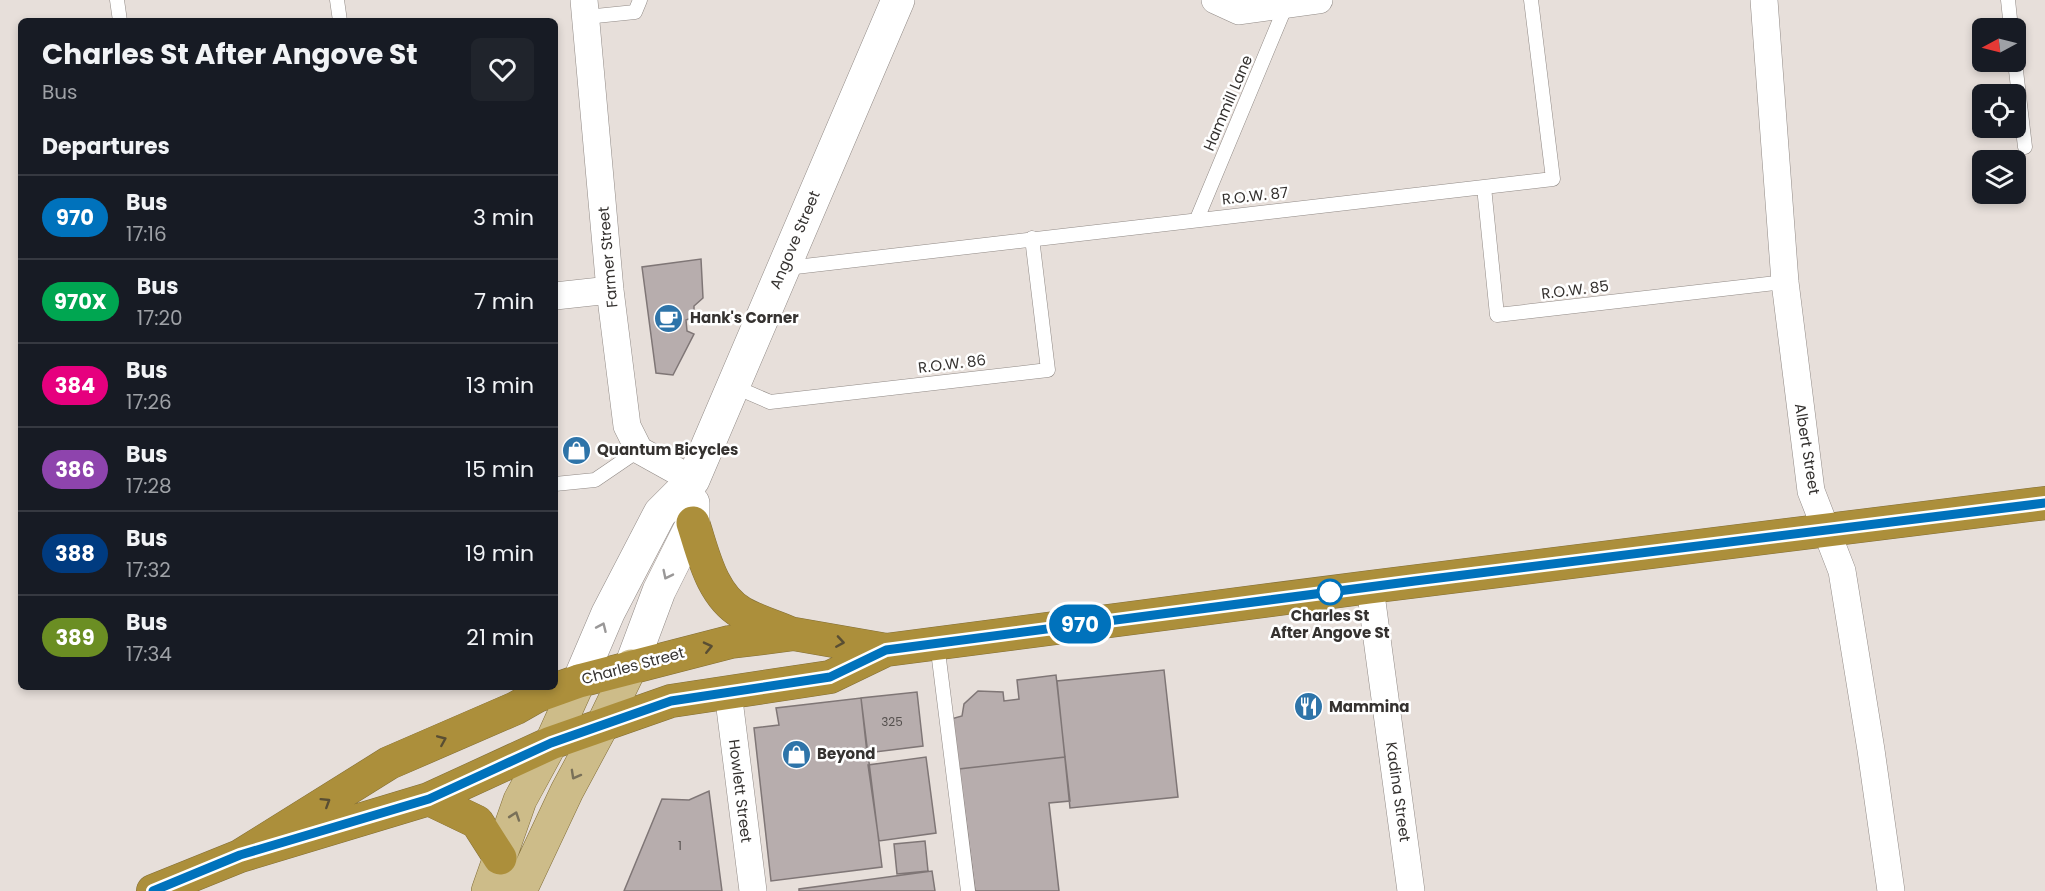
<!DOCTYPE html>
<style>
:root{--surface:#171b24;--page:#20242c;--text:#f1f3f6;--muted:#9ea1a6;--line:#363941}
body{margin:0;font-family:Poppins,sans-serif;background:var(--page);color:var(--text);height:100vh;display:flex;flex-direction:column;font-size:22px;white-space:nowrap}
*{box-sizing:border-box;margin:0}
p{font-size:20px;color:var(--muted)}
.icon{flex:none;width:33px;height:33px;fill:none;stroke:currentColor;stroke-width:2;stroke-linecap:round;stroke-linejoin:round}
.map{position:relative;flex:1;overflow:hidden}
.details{position:absolute;left:18px;top:18px;width:540px;height:672px;display:flex;flex-direction:column;background:var(--surface);border-radius:9px;box-shadow:0 3px 9px #0003}
.details>*{flex:none}
.badge{padding:0 12px;border-radius:20px;font-size:21px;line-height:39px}
.needle{width:39px;rotate:263deg}
.controls{position:absolute;left:1972px;top:18px;display:grid;gap:12px}
.controls a{display:grid;place-items:center;width:54px;height:54px;border-radius:9px;background:var(--surface);box-shadow:0 3px 9px #0003;font-size:30px}
.map>.badge{position:absolute;translate:-50% -50%;box-shadow:0 0 0 3px #fff}
h2{padding:0 24px;font-size:22px;line-height:54px}
.round{display:grid;place-items:center;flex:none;width:63px;height:63px;border-radius:9px;background:var(--page)}
.summary{display:flex;align-items:center;justify-content:space-between;height:102px;padding:0 24px}
h1{font-size:28px;font-weight:700;line-height:45px}
ul{padding:0;list-style:none}
li{display:flex;align-items:center;gap:18px;height:84px;padding:0 24px;border-top:2px solid var(--line)}
li div{flex:1}
li b{display:block;font-size:22px}
li em{font-style:normal}
li .badge{min-width:66px;font-weight:700;text-align:center}
.map>svg:first-child{display:block}
.building{fill:#b7adad;stroke:#7f7676;stroke-width:1.5}
.lines{fill:none;stroke-linecap:round;stroke-linejoin:round}
.lane-casing{stroke:#918a86;stroke-width:15}
.street-casing{stroke:#918a86;stroke-width:28}
.secondary-casing{stroke:#918a86;stroke-width:34}
.primary-casing{stroke:#826e37;stroke-width:34}
.highway-casing{stroke:#826e37;stroke-width:34}
.lane{stroke:#fff;stroke-width:14}
.street{stroke:#fff;stroke-width:27}
.secondary{stroke:#fff;stroke-width:33}
.primary{stroke:#cdbc89;stroke-width:33}
.highway{stroke:#ac8f3b;stroke-width:33}
.oneway{stroke:#9a9898}
.oneway2{stroke:#594e33}
.oneway3{stroke:#797058}
.line-casing{stroke:#fff;stroke-width:14}
.line{stroke:#0072bc;stroke-width:9}
.stop-dot{fill:#fff;stroke:#0072bc;stroke-width:3}
.labels{text-anchor:middle;stroke-width:5;stroke-linejoin:round;paint-order:stroke}
.number-label{font-size:12px;fill:#56514f}
.street-label{font-size:15px;fill:#353230;stroke:#fff}
.poi-label{font-size:15px;font-weight:bold;fill:#353230;stroke:#fff;text-anchor:start}
.stop-label{font-size:15px;font-weight:bold;fill:#353230;stroke:#fff}
</style>
<div class="map">
<svg width="2045" height="891" viewBox="0 0 2045 891">
<rect width="100%" height="100%" fill="#e7dfda"/>
<path class="building" d="M701,259L703,298L694,306V317L686,320L687,331L694,334L673,375L656,373L642,267Z
M1164,670L1178,797L1070,808L1057,681Z
M1056,675L1065,757L959,769L951,719L962,716L964,704L978,691L1003,692L1004,701L1019,699L1017,680Z
M917,692L923,746L867,753L861,698Z
M861,698L882,867L771,881L754,728L779,725L776,708Z
M926,757L936,833L879,841L868,765Z
M1065,757L1070,801L1049,803L1059,891H975L959,769Z
M709,791L722,891H624L662,799L689,800Z
M925,841L928,871L897,874L894,844Z
M932,871L935,891H799V889Z"/>
<g class="lines">
<defs>
<path id="lane" d="M117,0L120,21
M337,0L340,21
M2008,0L2011,28
M586,17L635,12L640,0
M2015,62L2025,147
M1484,187L1497,315L1785,282
M1197,219L1287,3
M787,268L1553,179L1531,0
M733,386L770,402L1048,370L1032,238
M555,484L595,480L639,450
M937,643L968,891"/>
<path id="street" d="M584,0L610,290L627,426L639,450L693,480
M1215,0L1239,11L1319,0
M1764,0L1785,282L1811,491L1842,571L1871,750L1891,891
M555,296L610,290
M1370,587L1411,891
M728,692L753,891"/>
<path id="secondary" d="M631,666L659,591L693,523V503
M579,681L608,613L660,513L693,480L898,0"/>
<path id="primary" d="M488,891L520,800L551,743L579,681
M520,891L567,791L603,724L631,666"/>
<path id="highway" d="M693,523C703,553 711,595 742,613C756,621 774,626 790,633
M429,799L477,822L500,858
M240,856L389,763L516,708L537,696L579,681L730,642L794,634L886,650L1370,587L2045,503
M153,891L240,856L429,799L551,743L671,701L830,677L886,650"/>
</defs>
<use href="#lane" class="lane-casing"/>
<use href="#street" class="street-casing"/>
<use href="#secondary" class="secondary-casing"/>
<use href="#primary" class="primary-casing"/>
<use href="#highway" class="highway-casing"/>
<use href="#lane" class="lane"/>
<use href="#street" class="street"/>
<use href="#secondary" class="secondary"/>
<use href="#primary" class="primary"/>
<use href="#highway" class="highway"/>
</g>
<defs><path id="oneway-chevron" d="M-2-3.5L2.5 0L-2 3.5" fill="none" stroke-width="1.6" stroke-linecap="round" stroke-linejoin="round" transform="scale(1.5)"/></defs>
<g class="oneway">
<use href="#oneway-chevron" transform="translate(667 575) rotate(116)"/>
<use href="#oneway-chevron" transform="translate(602 627) rotate(-66)"/>
</g>
<g class="oneway2">
<use href="#oneway-chevron" transform="translate(840 642) rotate(9)"/>
<use href="#oneway-chevron" transform="translate(708 647) rotate(-13)"/>
<use href="#oneway-chevron" transform="translate(442 740) rotate(-23)"/>
<use href="#oneway-chevron" transform="translate(326 802) rotate(-32)"/>
</g>
<g class="oneway3">
<use href="#oneway-chevron" transform="translate(575 775) rotate(119)"/>
<use href="#oneway-chevron" transform="translate(515 816) rotate(-71)"/>
</g>
<g class="lines">
<defs>
<path id="line" d="M153,891L240,855L429,799L551,743L671,701L830,677L886,650L1415,581L2045,503"/>
</defs>
<use href="#line" class="line-casing"/>
<use href="#line" class="line"/>
</g>
<defs>
<symbol id="cafe-disc" viewBox="-11 -11 22 22"><circle r="9.5" fill="#2e74a9" stroke="#fff"/><path d="M-5.5-4.5H6V0H3Q3 3.5 0 3.5H-2.5Q-5.5 3.5-5.5 0ZM3-3.2v2h1.7v-2ZM-6 4.5H4V6H-6Z" fill="#fff"/></symbol>
<symbol id="shop-disc" viewBox="-11 -11 22 22"><circle r="9.5" fill="#2e74a9" stroke="#fff"/><path d="M-5-2.5h2.3a2.7 3.5 0 0 1 5.4 0H5L5.5 6h-11ZM-1.5-2.5h3a1.5 2.3 0 0 0-3 0Z" fill="#fff"/></symbol>
<symbol id="restaurant-disc" viewBox="-11 -11 22 22"><circle r="9.5" fill="#2e74a9" stroke="#fff"/><path d="M-5-6h1v4h1v-4h1v4h1v-4h1v5L-1.5 .5V6h-2V.5L-5-1ZM5-6V6H3V1.5H1.5Q1.5-4 5-6Z" fill="#fff"/></symbol>
</defs>
<g fill-rule="evenodd">
<use href="#cafe-disc" x="652" y="302" width="33" height="33"/>
<use href="#shop-disc" x="560" y="434" width="33" height="33"/>
<use href="#restaurant-disc" x="1292" y="690" width="33" height="33"/>
<use href="#shop-disc" x="780" y="738" width="33" height="33"/>
</g>
<circle class="stop-dot" cx="1330" cy="592" r="12"/>
<g class="labels">
<g class="number-label">
<text x="892" y="726">325</text>
<text x="680" y="850">1</text>
</g>
<g class="street-label">
<text transform="translate(1228 103) rotate(-67)" y="5">Hammill Lane</text>
<text transform="translate(1255 196) rotate(-6)" y="5">R.O.W. 87</text>
<text transform="translate(795 240) rotate(-67)" y="5">Angove Street</text>
<text transform="translate(608 257) rotate(-95)" y="5">Farmer Street</text>
<text transform="translate(1575 290) rotate(-7)" y="5">R.O.W. 85</text>
<text transform="translate(952 364) rotate(-7)" y="5">R.O.W. 86</text>
<text transform="translate(1807 449) rotate(81)" y="5">Albert Street</text>
<text transform="translate(633 666) rotate(-15)" y="5">Charles Street</text>
<text transform="translate(740 791) rotate(83)" y="5">Howlett Street</text>
<text transform="translate(1398 792) rotate(82)" y="5">Kadina Street</text>
</g>
<g class="poi-label">
<text x="690" y="323">Hank's Corner</text>
<text x="597" y="455">Quantum Bicycles</text>
<text x="1329" y="712">Mammina</text>
<text x="817" y="759">Beyond</text>
</g>
<g class="stop-label">
<text x="1330" y="621">Charles St<tspan x="1330" dy="17">After Angove St</tspan></text>
</g>
</g>
</svg>
<div class="controls">
<a><svg class="needle" viewBox="-14 -14 28 28"><path d="M0-13l5 13h-10z" fill="#e53935"/><path d="M0 13l5-13h-10z" fill="#9ea1a6"/></svg></a>
<a><svg class="icon" aria-label="locate" viewBox="0 0 24 24"><circle cx="12" cy="12" r="6"/><path d="M12 2v4M12 18v4M2 12h4M18 12h4"/></svg></a>
<a><svg class="icon" aria-label="layers" viewBox="0 0 24 24"><path d="M12 4l9 5-9 5-9-5zM3 14l9 5 9-5"/></svg></a>
</div>
<b class="badge" style="left:1080px;top:624px;background:#0072bc;color:#fff">970</b>
<section class="details">
<div class="summary"><div><h1>Charles St After Angove St</h1><p>Bus</p></div><a class="round"><svg class="icon" aria-label="heart" viewBox="0 0 24 24"><path d="M12 20l-8-8c-3-5 5-10 8-4 3-6 11-1 8 4z"/></svg></a></div>
<h2>Departures</h2>
<ul>
<li><span class="badge" style="background:#0072bc;color:#fff">970</span><div><b>Bus</b><p>17:16</p></div><em>3 min</em></li>
<li><span class="badge" style="background:#00a651;color:#fff">970X</span><div><b>Bus</b><p>17:20</p></div><em>7 min</em></li>
<li><span class="badge" style="background:#e6007e;color:#fff">384</span><div><b>Bus</b><p>17:26</p></div><em>13 min</em></li>
<li><span class="badge" style="background:#8e44ad;color:#fff">386</span><div><b>Bus</b><p>17:28</p></div><em>15 min</em></li>
<li><span class="badge" style="background:#003b80;color:#fff">388</span><div><b>Bus</b><p>17:32</p></div><em>19 min</em></li>
<li><span class="badge" style="background:#6b8e23;color:#fff">389</span><div><b>Bus</b><p>17:34</p></div><em>21 min</em></li>
</ul>
</section>
</div>
